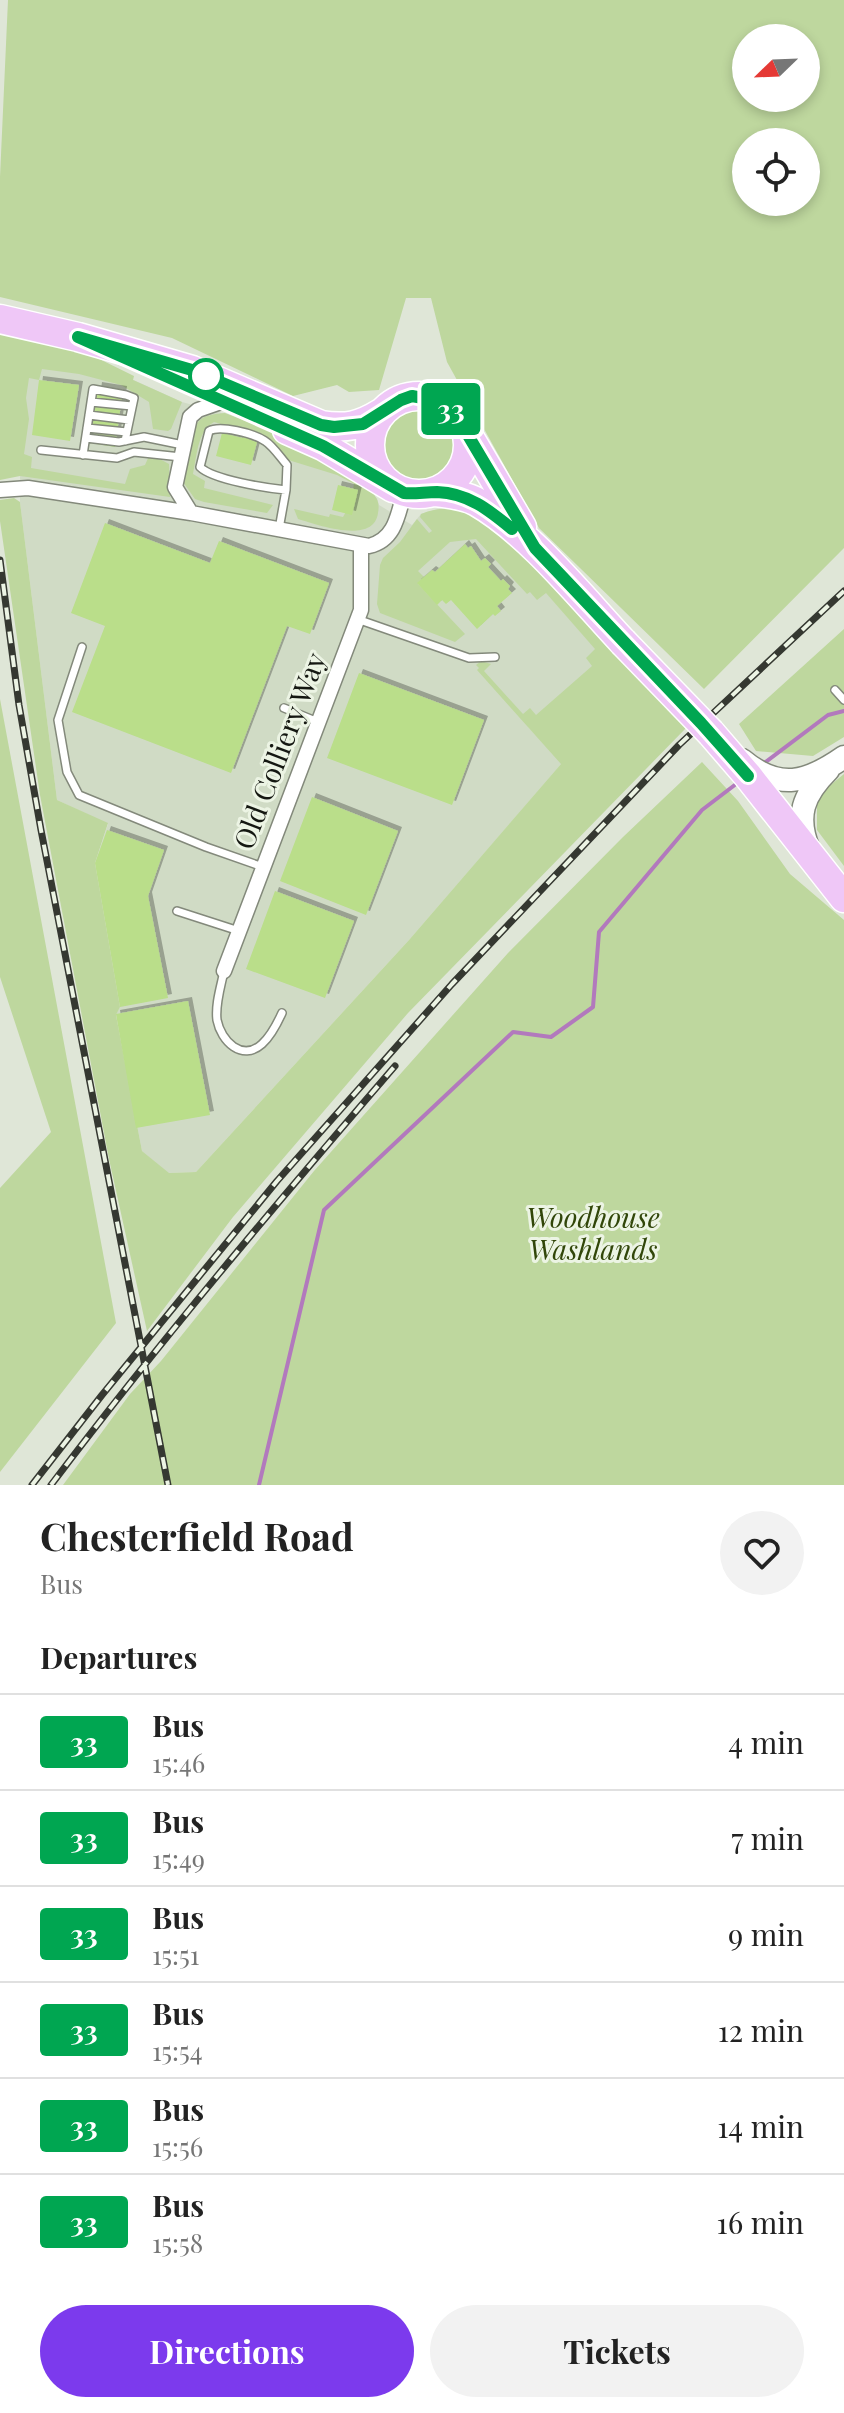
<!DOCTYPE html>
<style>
:root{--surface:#fff;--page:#f2f2f2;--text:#222;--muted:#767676;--line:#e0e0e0;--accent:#7c3aed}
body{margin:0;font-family:"Playfair Display",serif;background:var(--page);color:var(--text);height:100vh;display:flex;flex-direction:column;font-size:30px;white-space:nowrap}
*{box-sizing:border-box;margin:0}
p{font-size:26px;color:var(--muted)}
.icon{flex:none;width:44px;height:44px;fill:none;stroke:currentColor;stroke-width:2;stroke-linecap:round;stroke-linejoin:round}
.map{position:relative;height:1485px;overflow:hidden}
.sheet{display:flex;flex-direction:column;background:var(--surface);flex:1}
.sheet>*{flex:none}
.badge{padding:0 16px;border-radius:6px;font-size:28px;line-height:52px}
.needle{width:52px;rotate:247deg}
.fabs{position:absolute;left:732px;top:24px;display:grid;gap:16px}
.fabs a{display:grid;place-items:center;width:88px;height:88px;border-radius:50%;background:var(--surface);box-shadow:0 4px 12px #0003;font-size:40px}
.map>.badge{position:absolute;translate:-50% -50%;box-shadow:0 0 0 4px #fff}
h2{padding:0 40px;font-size:30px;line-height:72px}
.round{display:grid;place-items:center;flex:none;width:84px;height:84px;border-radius:42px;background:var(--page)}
.overview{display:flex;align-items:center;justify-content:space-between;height:136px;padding:0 40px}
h1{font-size:38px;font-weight:700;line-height:60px}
.primary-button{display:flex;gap:16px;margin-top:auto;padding:16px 40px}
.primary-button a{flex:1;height:92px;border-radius:48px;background:var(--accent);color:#fff;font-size:32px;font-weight:700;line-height:92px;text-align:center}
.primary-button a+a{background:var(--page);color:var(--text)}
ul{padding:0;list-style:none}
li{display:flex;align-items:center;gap:24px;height:96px;padding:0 40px;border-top:2px solid var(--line)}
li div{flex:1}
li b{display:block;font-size:30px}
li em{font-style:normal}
li .badge{min-width:88px;font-weight:700;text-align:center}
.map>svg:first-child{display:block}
.built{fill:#d0dbc5}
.green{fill:#bed79e;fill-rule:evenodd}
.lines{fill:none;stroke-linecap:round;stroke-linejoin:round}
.stream{stroke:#b279bd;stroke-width:4}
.building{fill:#bade8a;filter:url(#shadow)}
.lane-casing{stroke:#83897b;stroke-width:10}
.street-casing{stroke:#83897b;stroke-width:17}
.secondary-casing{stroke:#83897b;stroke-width:25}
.highway-casing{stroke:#fff;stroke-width:31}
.lane{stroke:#fff;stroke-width:7}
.street{stroke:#fff;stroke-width:14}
.secondary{stroke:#fff;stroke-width:22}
.highway{stroke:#efc7f7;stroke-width:28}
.rail-casing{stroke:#353831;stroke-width:7}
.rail{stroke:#ecf4e4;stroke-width:4;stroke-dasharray:12;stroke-linecap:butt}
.highway-bridge-casing{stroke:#fff;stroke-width:31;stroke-linecap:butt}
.highway-bridge{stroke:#efc7f7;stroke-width:28}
.line-casing{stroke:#fff;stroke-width:18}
.line{stroke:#00a651;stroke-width:12}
.stop-dot{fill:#fff;stroke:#00a651;stroke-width:4}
.labels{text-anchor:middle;stroke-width:6;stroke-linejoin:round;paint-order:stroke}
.street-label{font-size:28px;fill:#141711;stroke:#ecf4e4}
.park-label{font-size:28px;font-style:italic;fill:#314609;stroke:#ecf4e4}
</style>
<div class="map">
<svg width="844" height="1485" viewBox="0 0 844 1485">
<defs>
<filter id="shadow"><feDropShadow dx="4" dy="-4" stdDeviation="0" flood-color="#0004"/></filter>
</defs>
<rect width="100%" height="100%" fill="#dfe6d7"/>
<path class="built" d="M20,353L94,362L182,402L247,420L377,498L379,505L412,525L421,514L445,507L473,515L607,657L528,727L562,763L409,940L196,1172L168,1173L142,1151L116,1014L120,1007L95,863L108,824L57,800L20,502Z"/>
<path class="green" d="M8,0H844V548L704,689L539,528L447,362L431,298H406L379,390L349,392L337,385L293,396L172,338L0,297V177ZM746,38H806V98H746ZM746,142H806V202H746Z
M0,332L81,350L134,376L133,380L182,402L171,429L168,431L153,429L149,402L121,385L79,374L42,369L39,380L29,378L26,398L29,419L24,454L32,457L31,468L125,484L130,469L145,465L149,456L156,457L169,464L170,497L20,476L0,480Z
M379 446a38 38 0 1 1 76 0a38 38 0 1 1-76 0Z
M225,413L276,433L370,490C377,497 380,503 378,513C374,545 318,525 298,519L294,509L329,517L330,514L343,517L358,490L353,489L354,484L337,475L285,459L262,435L214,422C197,432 197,456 193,474L205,481L204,488L273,505L267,513L204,502L195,499L183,482C185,467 188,430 200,420C207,414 217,414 225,413Z
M14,498L20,502L57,800L108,823L95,863L120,1007L116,1015L142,1151L169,1173L196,1172L409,940L561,764L477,670L479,668L476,665L481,661L491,664L484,671L523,714L530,708L536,715L592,666L586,658L595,649L546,593L537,600L530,592L527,594L476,539L450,542L418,571L424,577L418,584L465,634L455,642L380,613L377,604L380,565L383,558L400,542L417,519L429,533L432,531L420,517L421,514C448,503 466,511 491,522L686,728L408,1013L233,1217L147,1331L109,1159L40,795L0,521V500Z
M844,629V737L813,756L756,751L739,724Z
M0,699L116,1323L0,1472V1188L51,1132L0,977Z
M702,762L738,801L790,874L844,920V1485H63L130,1394L161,1361L314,1171L508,953L623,837Z
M844,774V866L817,830V796Z"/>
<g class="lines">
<path class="stream" d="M763,764L828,715L844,711
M259,1485L324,1210L513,1032L551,1037L593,1007L599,932L702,810L740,781"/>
</g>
<path class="building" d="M39,380L79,385L70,441L32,435Z
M98,386L123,390L115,447L90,443Z
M222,433L243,438L244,435L252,437L251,440L257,442L251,465L216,456Z
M338,485L358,490L352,515L332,510Z
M105,523L210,563L219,541L329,583L310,634L287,626L231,773L72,712L105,626L71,613Z
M465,544L468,548L471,546L481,561L485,558L491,564L488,567L501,581L503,579L510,586L508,589L512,593L497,606L501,611L495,616L493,614L477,629L451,600L446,604L442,600L437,605L417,583L432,570L435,572Z
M359,673L484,720L452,805L327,758Z
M312,797L398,831L366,915L280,881Z
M107,830L164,850L148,896L168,998L120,1007L95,863Z
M275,891L354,921L325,998L246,969Z
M188,1001L210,1115L136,1128L116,1014Z"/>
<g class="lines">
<defs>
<path id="lane" d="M91,402L132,406
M89,415L129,420
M87,428L127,432
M86,438L119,442L144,437L183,445
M41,450L117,458L134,452L181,457
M83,455L93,389L126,395L134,398L125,441
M279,529L286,490C267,488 213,480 200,467L209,431C220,425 253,433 265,441C273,446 280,457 287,465L286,490
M357,619L469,658L495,657
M82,647L58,720L67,772L79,795L206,847L263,867
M835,690L844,700
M284,708L318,722
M177,911L239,931
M224,971C221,986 215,1004 217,1020C221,1041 242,1062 262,1044C271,1036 277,1024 282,1013"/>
<path id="street" d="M0,490L28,488L191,513L369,546C395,540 398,515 404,493
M191,513L175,487L190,417L198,410L221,402
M224,971L361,610V545"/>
<path id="secondary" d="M742,760C779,791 807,783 844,757
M809,850C795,816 803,795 828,770"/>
<path id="highway" d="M0,319L78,337L192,370L321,425C346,429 360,426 381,413
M370 445a49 49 0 1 1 98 0a49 49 0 1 1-98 0Z
M287,430L323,446L393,488
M467,433L522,527
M435,492C449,494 465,495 477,502C529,532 581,597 623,642
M711,733L748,776L844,898"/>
</defs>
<use href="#lane" class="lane-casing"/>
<use href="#street" class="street-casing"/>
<use href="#secondary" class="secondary-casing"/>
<use href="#highway" class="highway-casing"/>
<use href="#lane" class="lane"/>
<use href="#street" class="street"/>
<use href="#secondary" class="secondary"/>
<use href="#highway" class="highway"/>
<defs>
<path id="rail" d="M0,560L19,705L41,830L168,1485
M32,1485L102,1395L277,1181L452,984L679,745L844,591
M51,1485C160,1341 277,1203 395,1066"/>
</defs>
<use href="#rail" class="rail-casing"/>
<use href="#rail" class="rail"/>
<defs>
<path id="highway-bridge" d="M623,642L711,733"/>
</defs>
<use href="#highway-bridge" class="highway-bridge-casing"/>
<use href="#highway-bridge" class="highway-bridge"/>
</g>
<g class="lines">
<defs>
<path id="line" d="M512,529C489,510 468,493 437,492C425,492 415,494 404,493L323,446L78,337L192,370L321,425L334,427L363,424L401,400L412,396L439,401L453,410L535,548L701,723L748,776"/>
</defs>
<use href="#line" class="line-casing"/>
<use href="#line" class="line"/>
</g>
<circle class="stop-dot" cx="206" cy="376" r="16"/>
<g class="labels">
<g class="street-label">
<text transform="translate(280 751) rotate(-69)" y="10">Old Colliery Way</text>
</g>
<g class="park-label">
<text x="593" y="1228">Woodhouse<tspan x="593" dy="32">Washlands</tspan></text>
</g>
</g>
</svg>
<div class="fabs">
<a><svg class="needle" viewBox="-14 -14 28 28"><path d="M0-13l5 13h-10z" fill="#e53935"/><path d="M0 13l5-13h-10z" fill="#767676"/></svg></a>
<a><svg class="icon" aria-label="locate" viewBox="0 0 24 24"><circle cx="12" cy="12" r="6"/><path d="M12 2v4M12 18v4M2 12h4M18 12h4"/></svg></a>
</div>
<b class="badge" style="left:451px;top:409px;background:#00a651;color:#fff">33</b>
</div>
<section class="sheet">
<div class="overview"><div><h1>Chesterfield Road</h1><p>Bus</p></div><a class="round"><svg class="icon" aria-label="heart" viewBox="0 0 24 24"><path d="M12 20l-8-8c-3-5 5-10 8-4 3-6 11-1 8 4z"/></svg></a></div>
<h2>Departures</h2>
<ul>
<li><span class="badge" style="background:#00a651;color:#fff">33</span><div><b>Bus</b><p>15:46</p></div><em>4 min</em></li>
<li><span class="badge" style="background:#00a651;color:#fff">33</span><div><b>Bus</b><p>15:49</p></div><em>7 min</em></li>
<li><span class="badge" style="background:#00a651;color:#fff">33</span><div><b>Bus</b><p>15:51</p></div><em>9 min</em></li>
<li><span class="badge" style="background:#00a651;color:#fff">33</span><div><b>Bus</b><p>15:54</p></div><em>12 min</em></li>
<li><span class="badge" style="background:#00a651;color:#fff">33</span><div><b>Bus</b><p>15:56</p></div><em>14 min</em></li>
<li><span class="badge" style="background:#00a651;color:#fff">33</span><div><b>Bus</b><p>15:58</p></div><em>16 min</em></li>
</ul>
<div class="primary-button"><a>Directions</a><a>Tickets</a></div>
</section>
